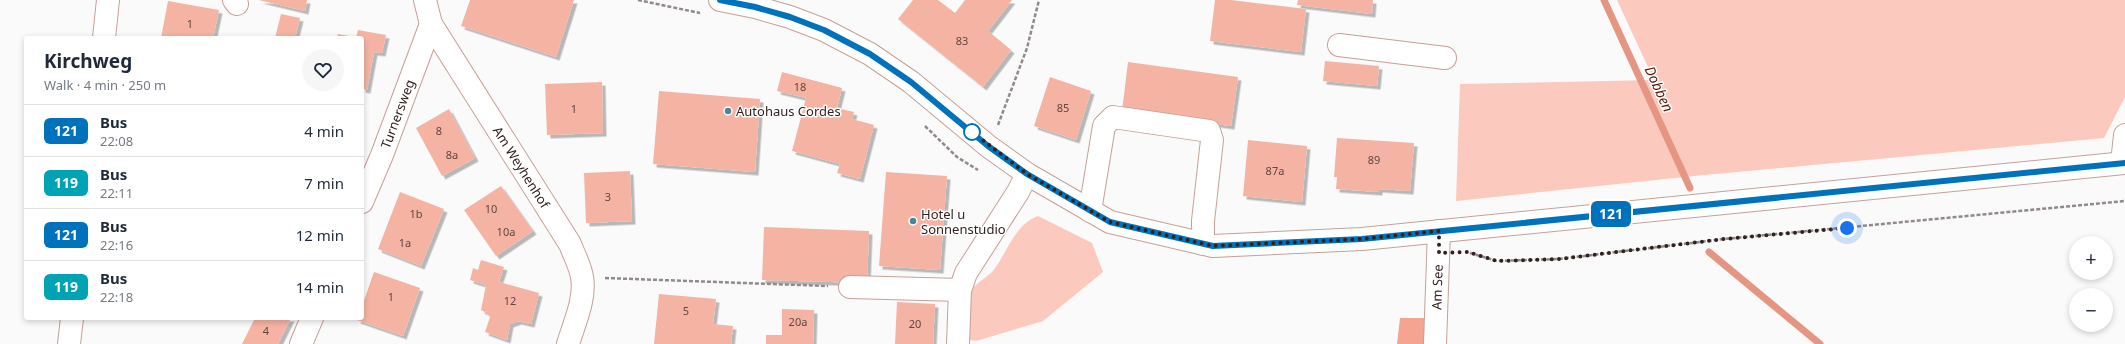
<!DOCTYPE html>
<meta charset="utf-8">
<style>
:root{--surface:#fff;--page:#f6f6f7;--text:#1f2937;--muted:#747a83;--line:#e0e1e3}
body{margin:0;font-family:"Noto Sans",sans-serif;background:var(--page);color:var(--text);height:100vh;display:flex;flex-direction:column;font-size:15px;white-space:nowrap}
*{box-sizing:border-box;margin:0}
p{font-size:13px;color:var(--muted)}
.icon{flex:none;width:22px;height:22px;fill:none;stroke:currentColor;stroke-width:2;stroke-linecap:round;stroke-linejoin:round}
.map{position:relative;flex:1;overflow:hidden}
.sheet{position:absolute;left:24px;top:36px;width:340px;height:284px;display:flex;flex-direction:column;background:var(--surface);border-radius:4px;box-shadow:0 2px 6px #0003}
.sheet>*{flex:none}
.badge{padding:0 8px;border-radius:6px;font-size:14px;line-height:26px}
.buttons{position:absolute;left:2069px;top:236px;display:grid;gap:8px}
.buttons a{display:grid;place-items:center;width:44px;height:44px;border-radius:50%;background:var(--surface);box-shadow:0 2px 6px #0003;font-size:20px}
.you{position:absolute;width:20px;height:20px;margin:-10px;border:3px solid #fff;border-radius:50%;background:#1a73e8;box-shadow:0 0 0 6px #1a73e833}
.map>.badge{position:absolute;translate:-50% -50%;box-shadow:0 0 0 2px #fff}
.round{display:grid;place-items:center;flex:none;width:42px;height:42px;border-radius:21px;background:var(--page)}
.overview{display:flex;align-items:center;justify-content:space-between;height:68px;padding:0 20px}
h1{font-size:19px;font-weight:700;line-height:30px}
ul{padding:0;list-style:none}
li{display:flex;align-items:center;gap:12px;height:52px;padding:0 20px;border-top:1px solid var(--line)}
li div{flex:1}
li b{display:block;font-size:15px}
li em{font-style:normal}
li .badge{min-width:44px;font-weight:700;text-align:center}
.map>svg:first-child{display:block}
.green{fill:#fbc9bd}
.forest{fill:#f4a491}
.lines{fill:none;stroke-linecap:round;stroke-linejoin:round}
.stream{stroke:#e59683;stroke-width:7}
.building{fill:#f5b3a4;filter:url(#shadow)}
.minor-casing{stroke:#c6a097;stroke-width:24}
.major-casing{stroke:#c6a097;stroke-width:24}
.path{stroke:#928a88;stroke-width:2.5;stroke-dasharray:4 2;stroke-linecap:butt}
.minor{stroke:#fff;stroke-width:22}
.major{stroke:#fff;stroke-width:22}
.line-casing{stroke:#fff;stroke-width:9}
.line{stroke:#0072bc;stroke-width:6}
.walk{stroke:#31221f;stroke-width:4;stroke-dasharray:0 7.2}
.poi-dot{fill:#458998;stroke:#fff;stroke-width:1.5}
.stop-dot{fill:#fff;stroke:#0072bc;stroke-width:2}
.labels{text-anchor:middle;stroke-width:3;stroke-linejoin:round;paint-order:stroke}
.number-label{font-size:11px;fill:#624640}
.poi-label{font-size:13px;fill:#31221f;stroke:#fff;text-anchor:start}
.street-label{font-size:13px;fill:#31221f;stroke:#fff}
.water-label{font-size:14px;font-style:italic;fill:#5d1707;stroke:#fff}
</style>
<div class="map">
<svg width="2125" height="344" viewBox="0 0 2125 344">
<defs>
<filter id="shadow"><feDropShadow dx="3.5" dy="3.5" stdDeviation="0" flood-color="#0004"/></filter>
</defs>
<rect width="100%" height="100%" fill="#fafafa"/>
<path class="green" d="M1617,0H2125V97L2104,138L1694,176L1456,201L1460,84L1654,80Z
M1038,216L1092,243L1103,272L1043,321L976,341L969,340V291C976,284 988,276 993,271C1007,253 1015,224 1038,216Z"/>
<path class="forest" d="M1400,318H1427L1425,344H1397Z"/>
<g class="lines">
<path class="stream" d="M1604,0L1690,188
M1709,252L1820,344"/>
</g>
<path class="building" d="M259,0H307L305,11Z
M470,0H574L556,57L461,26Z
M913,0H938L955,13L965,0H1012L988,31L1011,50L983,87L898,19Z
M1215,0H1231L1306,9L1301,52L1210,41Z
M1298,0H1373L1372,14L1297,5Z
M168,1L219,10L213,38H161Z
M281,14L300,18L295,38H275Z
M358,30L386,35L382,53L374,52L367,90L362,89V38H356Z
M338,34L355,37V38H337Z
M1325,61L1379,66L1377,86L1323,81Z
M1128,62L1238,77L1231,126L1122,111Z
M782,72L842,88L837,108L854,112L852,119L874,125L860,179L837,173L840,164L792,151L806,98L777,91Z
M1050,77L1091,91L1076,140L1034,126Z
M602,82L603,133L547,135L545,84Z
M659,91L760,99L755,172L653,164Z
M449,109L475,158L442,176L416,128Z
M1337,138L1414,143L1410,191L1379,189V192L1336,189L1337,177H1334Z
M1248,140L1307,146L1302,202L1243,196Z
M630,171L632,221L586,223L584,173Z
M886,172L947,176L940,270L879,266Z
M501,186L533,231L496,256L464,210Z
M400,192L444,209L421,266L378,249Z
M764,227L869,231L867,283L762,280Z
M481,260L504,267L499,282L539,293L531,324L518,321L510,324L507,340L485,332L490,317L487,313L481,310L486,285L470,280L473,268L478,270Z
M374,272L420,288L403,336L357,320L358,318H362V306Z
M659,294L716,299L713,324L733,326L731,344H654Z
M897,302L935,304L933,344H895Z
M782,309L814,310L813,344H766V335H782Z
M255,318H291L278,344H242Z"/>
<g class="lines">
<defs>
<g id="minor">
<path d="M234,0L237,4"/>
<path id="s1" d="M425,0L431,24L570,244C574,255 580,265 582,277C586,298 574,324 568,344"/>
<path d="M104,38L108,0"/>
<path d="M1339,45L1445,58"/>
<path d="M2122,163L2125,135"/>
<path id="s2" d="M362,202L382,155L431,24"/>
<path d="M1090,211L1104,126L1113,117L1209,131L1212,140L1203,221V244"/>
<path d="M850,287L960,290"/>
<path d="M69,344L72,318"/>
<path d="M301,344L312,318"/>
<path d="M958,344L960,290L966,273L1018,192L1027,174"/>
<path id="s3" d="M1435,344L1439,231"/>
</g>
<path id="major" d="M720,0L755,7L790,17L824,30L870,54L911,82L988,146L1027,174L1110,222L1213,246L1362,239L2125,163"/>
</defs>
<use href="#minor" class="minor-casing"/>
<use href="#major" class="major-casing"/>
<path class="path" d="M638,0L700,13
M998,125L1027,48L1039,0
M925,126L957,157L978,170
M1470,253L1497,261L1559,259L1724,239L2125,201
M605,278L828,286"/>
<use href="#minor" class="minor"/>
<use href="#major" class="major"/>
</g>
<g class="lines">
<defs>
<path id="line" d="M720,0L755,7L790,17L824,30L870,54L911,82L988,146L1027,174L1110,222L1213,246L1362,239L2125,163"/>
</defs>
<use href="#line" class="line-casing"/>
<use href="#line" class="line"/>
<path class="walk" d="M972,132L1027,174L1110,222L1213,246L1362,239L1439,231V253L1468,252L1497,261L1559,259L1724,239L1847,228"/>
</g>
<g class="poi-dot">
<circle cx="728" cy="111" r="4"/>
<circle cx="913" cy="221" r="4"/>
</g>
<circle class="stop-dot" cx="972" cy="132" r="8"/>
<g class="labels">
<g class="number-label">
<text x="190" y="28">1</text>
<text x="962" y="45">83</text>
<text x="800" y="91">18</text>
<text x="1063" y="112">85</text>
<text x="574" y="113">1</text>
<text x="439" y="135">8</text>
<text x="452" y="159">8a</text>
<text x="1374" y="164">89</text>
<text x="1275" y="175">87a</text>
<text x="608" y="201">3</text>
<text x="491" y="213">10</text>
<text x="416" y="218">1b</text>
<text x="506" y="236">10a</text>
<text x="405" y="247">1a</text>
<text x="391" y="301">1</text>
<text x="510" y="305">12</text>
<text x="686" y="315">5</text>
<text x="798" y="326">20a</text>
<text x="915" y="328">20</text>
<text x="266" y="335">4</text>
</g>
<g class="poi-label">
<text x="736" y="116">Autohaus Cordes</text>
<text x="921" y="219">Hotel u<tspan x="921" dy="15">Sonnenstudio</tspan></text>
</g>
<g class="street-label">
<text dy="5" stroke="none"><textPath href="#s2" startOffset="95">Turnersweg</textPath></text>
<text dy="5" stroke="none"><textPath href="#s1" startOffset="194">Am Weyhenhof</textPath></text>
<text dy="5" stroke="none"><textPath href="#s3" startOffset="57">Am See</textPath></text>
</g>
<g class="water-label">
<text transform="translate(1659 89) rotate(65)" y="5">Dobben</text>
</g>
</g>
</svg>
<div class="buttons">
<a>+</a>
<a>−</a>
</div>
<div class="you" style="left:1847px;top:228px"></div>
<b class="badge" style="left:1611px;top:214px;background:#0072bc;color:#fff">121</b>
<section class="sheet">
<div class="overview"><div><h1>Kirchweg</h1><p>Walk · 4 min · 250 m</p></div><a class="round"><svg class="icon" aria-label="heart" viewBox="0 0 24 24"><path d="M12 20l-8-8c-3-5 5-10 8-4 3-6 11-1 8 4z"/></svg></a></div>
<ul>
<li><span class="badge" style="background:#0072bc;color:#fff">121</span><div><b>Bus</b><p>22:08</p></div><em>4 min</em></li>
<li><span class="badge" style="background:#00a3b4;color:#fff">119</span><div><b>Bus</b><p>22:11</p></div><em>7 min</em></li>
<li><span class="badge" style="background:#0072bc;color:#fff">121</span><div><b>Bus</b><p>22:16</p></div><em>12 min</em></li>
<li><span class="badge" style="background:#00a3b4;color:#fff">119</span><div><b>Bus</b><p>22:18</p></div><em>14 min</em></li>
</ul>
</section>
</div>
